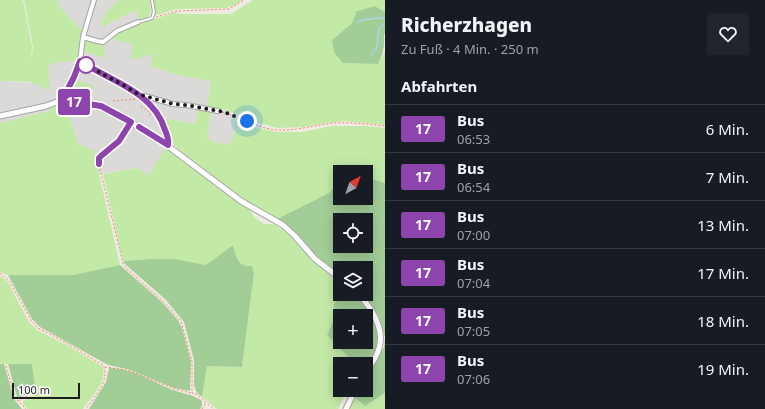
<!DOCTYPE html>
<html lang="de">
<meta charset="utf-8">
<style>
:root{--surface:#171b24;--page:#20242c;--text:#f1f3f6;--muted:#9ea1a6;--line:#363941}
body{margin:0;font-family:"Noto Sans",sans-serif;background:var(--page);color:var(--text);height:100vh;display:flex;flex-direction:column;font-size:15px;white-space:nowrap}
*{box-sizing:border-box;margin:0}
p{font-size:13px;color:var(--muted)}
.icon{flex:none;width:22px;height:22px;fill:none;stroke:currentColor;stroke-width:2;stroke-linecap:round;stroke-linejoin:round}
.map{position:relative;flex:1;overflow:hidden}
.drawer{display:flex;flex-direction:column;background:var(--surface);width:380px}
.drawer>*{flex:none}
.badge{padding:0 8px;border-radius:3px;font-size:14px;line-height:26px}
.needle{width:26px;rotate:40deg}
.controls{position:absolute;left:333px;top:165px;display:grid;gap:8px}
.controls a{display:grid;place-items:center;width:40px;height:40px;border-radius:0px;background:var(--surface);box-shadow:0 2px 10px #0003;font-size:20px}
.scale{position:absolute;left:12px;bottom:10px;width:68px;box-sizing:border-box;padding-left:4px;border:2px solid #1d1d1d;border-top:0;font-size:11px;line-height:14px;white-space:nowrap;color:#1d1d1d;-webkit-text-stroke:3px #fff;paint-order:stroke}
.you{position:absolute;width:20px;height:20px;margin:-10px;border:3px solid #fff;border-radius:50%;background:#1a73e8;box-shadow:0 0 0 6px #1a73e833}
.map>.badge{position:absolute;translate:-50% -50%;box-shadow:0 0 0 2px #fff}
h2{padding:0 16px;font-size:15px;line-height:36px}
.round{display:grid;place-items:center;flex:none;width:42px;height:42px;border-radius:0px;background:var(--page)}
.overview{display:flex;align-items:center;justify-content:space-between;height:68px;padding:0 16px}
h1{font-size:19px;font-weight:800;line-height:30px}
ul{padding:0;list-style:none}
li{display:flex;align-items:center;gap:12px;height:48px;padding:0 16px;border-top:1px solid var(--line)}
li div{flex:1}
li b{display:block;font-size:15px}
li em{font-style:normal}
li .badge{min-width:44px;font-weight:700;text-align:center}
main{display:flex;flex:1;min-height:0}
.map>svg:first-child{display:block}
.residential{fill:#dbdad9}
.grass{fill:#c3e9a7}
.forest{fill:#a3cd97;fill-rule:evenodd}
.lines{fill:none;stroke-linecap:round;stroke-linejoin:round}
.stream{stroke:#a2cbdc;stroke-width:1.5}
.service-casing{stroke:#a4a4a4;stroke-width:4}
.minor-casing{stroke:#a4a4a4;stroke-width:6}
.tertiary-casing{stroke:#a4a4a4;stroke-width:7}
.path{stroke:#f98168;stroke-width:1;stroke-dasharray:2 2;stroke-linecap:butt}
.service{stroke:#fff;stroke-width:2}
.minor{stroke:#fff;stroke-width:4}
.tertiary{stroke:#fff;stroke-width:5}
.line-casing{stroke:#fff;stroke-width:9}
.line{stroke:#8e44ad;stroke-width:6}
.walk{stroke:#1d1d1d;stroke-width:4;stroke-dasharray:0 7.2}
.stop-dot{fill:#fff;stroke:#8e44ad;stroke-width:2}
</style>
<main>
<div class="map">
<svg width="385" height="409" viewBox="0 0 385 409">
<rect width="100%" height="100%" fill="#eeebe2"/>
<path class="residential" d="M58,0H119L101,21L105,27L114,21L136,10L140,23L122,30L112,38L133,45L154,54L150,66L177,75L211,81L207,107L229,112L236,126L230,145L214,142L207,137L211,113L195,124L163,118L172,142L166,147L148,177L137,168L99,174L95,151L78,144L65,104H61L48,111L0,123V81L30,83L48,64L56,62L76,61L83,30L72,21L56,3Z"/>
<path class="grass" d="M0,0H23L32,47L31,57H32L33,47L24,0H58L57,3L72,21L83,30L76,61L56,62L54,64L48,65L50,91L31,82L0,81Z
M119,0H150C151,13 153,16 139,20L136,10L114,21L104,27L101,22L105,16L104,14Z
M153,0H242L233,6L225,8L176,9L154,16Z
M253,0H385V12L375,6L356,13L352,23L333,39L343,63L378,64L385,52V125L345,121L332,122L302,127L278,128L259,123L222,109L207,107L211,81L177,75L150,66L153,54L130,60L133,45L111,38L122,30L176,12L177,14H231Z
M89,41L98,44L103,43L105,53L104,58L83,51L85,42Z
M75,80L93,85L88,101L71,99L68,97L70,88Z
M61,104H65L78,144L95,151L96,161L120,265L73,275H8L0,272V123L48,111Z
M198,110L211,113L207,137L214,142L229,145C234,135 238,128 232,117L258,128L278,132H302L332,126H367L385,128V183L366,177V172H353L349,171L348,172H340V181L329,193L277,219L246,201L179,150L172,142L163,118L195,124Z
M166,147L250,209L254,217L264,224H273L284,231L292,238V236C308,254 320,268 340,283V293L333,306L337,312L327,335L353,362V364H340V390H347L338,409H217L202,397L207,366L242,367L254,273L252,266C237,266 237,257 233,245L206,265L175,259H150L123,261L103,174L137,168L148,176Z
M0,276L8,282L29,322L37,330L70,347L102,366C109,380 91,398 83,409H28L23,405V401L35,393L32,364H0Z
M385,393V409H350L354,397L365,406Z"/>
<path class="forest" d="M375,6L385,12V17L365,19L357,22V23L365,20L385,18V23L379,27L376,48L371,55L372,56L377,49L380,27L385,25V33L384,35C385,46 383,55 378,64L343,63L334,52L332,40L352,23L356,13L355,12Z
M366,177L385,183V393L365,406L354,397L359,390H366V378L384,347L385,337L378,315L364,294H366V268H340V274L314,254L289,227L277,219L329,193L340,181V198H366ZM340,220H366V246H340Z
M233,245C237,257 237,267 252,266L254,273L242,367L207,366L202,397L197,393L194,386V360L184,322L165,299L127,266L123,261L150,259H175L206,265Z
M120,265L162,302L178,320L182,328L191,361L190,391L174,388L127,369L108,365L40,327L32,319L8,275H73Z
M340,293L357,294C370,310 385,332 375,353C373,359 369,364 366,369V364H353V362L327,335L337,312L333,306ZM340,316H366V342H340Z
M0,364H4L14,399L22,409H0Z
M8,364H32L35,389L20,398L17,397Z
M109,368C131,368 153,382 173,390C184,394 193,394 202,401V406L200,409H89L106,382Z"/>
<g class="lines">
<path class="stream" d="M357,22L365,19L385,17
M372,55L377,48L380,27L385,24"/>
<defs>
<path id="service" d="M139,22L152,18L154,12L152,0"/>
<path id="minor" d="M83,37L97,41L103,42L117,31L138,22
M80,61C110,81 153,91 165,130C167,135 169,139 168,145
M141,95L173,104L186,105L218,111
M62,100L74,77L80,61L83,37L94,0
M99,164V158L101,156L119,141L131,122"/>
<path id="tertiary" d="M0,116L46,106L62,100L92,104L105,107L160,140L241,201L283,225L295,236L315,259L340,278
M359,294C371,308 385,329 379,348C377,357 371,365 366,372
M346,409L355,390"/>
</defs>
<use href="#service" class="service-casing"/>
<use href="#minor" class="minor-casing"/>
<use href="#tertiary" class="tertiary-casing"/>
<path class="path" d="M156,17L177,11L229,9L244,0
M113,101L136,99
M141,107L151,113L150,116H148
M222,112C241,117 258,129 278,130C297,131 314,125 333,123C350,122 368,124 385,126
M100,169L123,263L126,268L163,301L181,321L192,361V393L196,394L214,409
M0,273L10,282L31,320L38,328L61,340L103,365C111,379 94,397 86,409
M6,366L15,398L26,409
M105,367L127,370L175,389L191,393
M19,401L33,392
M202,409L206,403"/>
<use href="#service" class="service"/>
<use href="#minor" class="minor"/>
<use href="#tertiary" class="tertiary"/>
</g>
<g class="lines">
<defs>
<path id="line" d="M99,164V158L101,156L119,141L131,122L101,106L62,100L74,77L80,61C110,81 153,91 165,130C167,135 169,139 168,145L139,127"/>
</defs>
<use href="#line" class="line-casing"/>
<use href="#line" class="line"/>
<path class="walk" d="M86,65L125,86L138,94L173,104L186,105L224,112L247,121"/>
</g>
<circle class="stop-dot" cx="86" cy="65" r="8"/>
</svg>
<div class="controls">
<a><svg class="needle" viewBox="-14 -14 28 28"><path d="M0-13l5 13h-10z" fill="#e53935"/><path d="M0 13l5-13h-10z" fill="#9ea1a6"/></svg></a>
<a><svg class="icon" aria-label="locate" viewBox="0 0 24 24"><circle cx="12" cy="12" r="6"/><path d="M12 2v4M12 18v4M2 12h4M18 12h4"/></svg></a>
<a><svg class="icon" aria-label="layers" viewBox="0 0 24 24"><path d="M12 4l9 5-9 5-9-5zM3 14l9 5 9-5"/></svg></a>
<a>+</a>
<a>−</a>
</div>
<div class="scale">100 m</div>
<div class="you" style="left:247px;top:121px"></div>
<b class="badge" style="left:74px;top:102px;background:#8e44ad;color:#fff">17</b>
</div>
<section class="drawer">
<div class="overview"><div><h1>Richerzhagen</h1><p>Zu Fuß · 4 Min. · 250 m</p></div><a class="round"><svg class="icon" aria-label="heart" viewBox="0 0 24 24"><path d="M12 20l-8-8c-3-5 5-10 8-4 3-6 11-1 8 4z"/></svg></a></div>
<h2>Abfahrten</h2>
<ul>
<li><span class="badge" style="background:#8e44ad;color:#fff">17</span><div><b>Bus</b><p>06:53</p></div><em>6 Min.</em></li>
<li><span class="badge" style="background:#8e44ad;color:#fff">17</span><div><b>Bus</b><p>06:54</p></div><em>7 Min.</em></li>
<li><span class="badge" style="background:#8e44ad;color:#fff">17</span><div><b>Bus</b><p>07:00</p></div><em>13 Min.</em></li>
<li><span class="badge" style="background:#8e44ad;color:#fff">17</span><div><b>Bus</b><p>07:04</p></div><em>17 Min.</em></li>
<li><span class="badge" style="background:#8e44ad;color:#fff">17</span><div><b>Bus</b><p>07:05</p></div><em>18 Min.</em></li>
<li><span class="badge" style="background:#8e44ad;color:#fff">17</span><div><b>Bus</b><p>07:06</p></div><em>19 Min.</em></li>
</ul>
</section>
</main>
